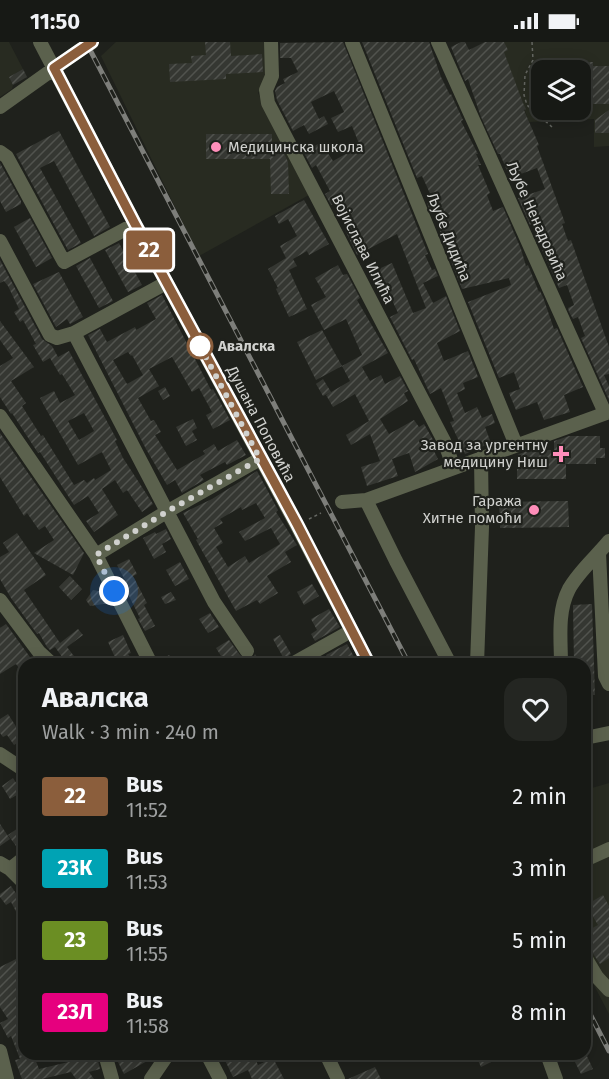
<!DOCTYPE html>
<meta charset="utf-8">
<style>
:root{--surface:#171915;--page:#242622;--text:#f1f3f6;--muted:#9ea0a0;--line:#363834}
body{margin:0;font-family:"Fira Sans",sans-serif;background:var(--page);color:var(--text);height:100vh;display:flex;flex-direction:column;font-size:22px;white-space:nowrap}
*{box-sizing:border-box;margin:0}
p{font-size:20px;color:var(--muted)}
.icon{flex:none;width:33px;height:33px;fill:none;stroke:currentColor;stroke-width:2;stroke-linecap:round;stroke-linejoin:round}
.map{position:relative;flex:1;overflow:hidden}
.details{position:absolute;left:18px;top:616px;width:573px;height:402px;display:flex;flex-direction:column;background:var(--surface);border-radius:18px;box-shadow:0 3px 15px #0003,0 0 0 2px var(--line)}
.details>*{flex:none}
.badge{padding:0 12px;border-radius:4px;font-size:21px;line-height:39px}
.fabs{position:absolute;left:531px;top:18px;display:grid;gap:12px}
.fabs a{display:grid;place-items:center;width:60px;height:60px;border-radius:12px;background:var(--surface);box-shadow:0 3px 15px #0003,0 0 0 2px var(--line);font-size:30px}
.you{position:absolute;width:30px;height:30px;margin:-15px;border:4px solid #fff;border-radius:50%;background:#1a73e8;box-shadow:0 0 0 9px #1a73e833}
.map>.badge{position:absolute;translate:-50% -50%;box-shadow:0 0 0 3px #fff}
.round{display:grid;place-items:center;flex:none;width:63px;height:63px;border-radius:18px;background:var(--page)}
.summary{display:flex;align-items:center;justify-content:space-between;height:102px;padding:0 24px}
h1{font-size:28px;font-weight:700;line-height:45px}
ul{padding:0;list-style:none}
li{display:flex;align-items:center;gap:18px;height:72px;padding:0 24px}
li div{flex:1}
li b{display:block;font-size:22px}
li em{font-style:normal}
li .badge{min-width:66px;font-weight:700;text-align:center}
.status{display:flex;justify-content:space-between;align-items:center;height:42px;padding:0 30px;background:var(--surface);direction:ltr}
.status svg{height:16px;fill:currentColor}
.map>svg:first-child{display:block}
.built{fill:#282b21;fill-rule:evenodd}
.building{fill:url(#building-hatch);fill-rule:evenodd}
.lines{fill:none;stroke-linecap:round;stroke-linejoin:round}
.path{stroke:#646661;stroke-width:1.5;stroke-dasharray:3 3;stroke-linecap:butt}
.minor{stroke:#5b614d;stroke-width:14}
.rail-casing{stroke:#7d7e7a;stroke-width:5}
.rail{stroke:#1f211c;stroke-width:3;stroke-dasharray:9;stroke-linecap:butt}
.line-casing{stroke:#fff;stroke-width:14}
.line{stroke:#8b5e3c;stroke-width:9}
.walk{stroke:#d0d1ce;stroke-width:6;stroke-dasharray:0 10.8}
.poi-dot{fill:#ff8eba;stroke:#1f211c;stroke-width:2}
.stop-dot{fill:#fff;stroke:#8b5e3c;stroke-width:3}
.labels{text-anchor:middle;stroke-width:4.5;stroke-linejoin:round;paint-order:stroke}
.poi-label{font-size:15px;fill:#d0d1ce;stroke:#1f211c;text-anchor:end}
.street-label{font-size:15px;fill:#d0d1ce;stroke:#1f211c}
.stop-label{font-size:15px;font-weight:bold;fill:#d0d1ce;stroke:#1f211c;text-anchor:start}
</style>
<div class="status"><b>11:50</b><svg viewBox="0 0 49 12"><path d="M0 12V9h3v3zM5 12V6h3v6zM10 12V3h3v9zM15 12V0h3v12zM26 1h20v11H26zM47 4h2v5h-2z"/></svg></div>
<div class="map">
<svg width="609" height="1037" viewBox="0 0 609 1037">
<defs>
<pattern id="building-hatch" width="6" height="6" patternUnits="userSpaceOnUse" patternTransform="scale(1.5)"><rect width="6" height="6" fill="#353732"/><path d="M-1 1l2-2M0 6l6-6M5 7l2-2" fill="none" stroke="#51534e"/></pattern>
</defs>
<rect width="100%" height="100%" fill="#1f211c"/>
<path class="built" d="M0,0H9L23,27L9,35L13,43L12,47L0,55Z
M116,0H266L268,34L258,51L309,153L199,214L101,14Z
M500,0H609V104L594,105V77L529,80ZM542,28H580V68H542Z
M609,741V972L585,926V748Z"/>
<path class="building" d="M205,0H230L231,14L262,12L263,30L226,32V37L170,40L169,22L192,21L191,14L206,13Z
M343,0L428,212L425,213L432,228L435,227L438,234L423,241L433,261L446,254L460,289L437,301L444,319L468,309L478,335L463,341L465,347L457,351L465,371L477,365L482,376L492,372L495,381L485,385L491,401L465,412L450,380L454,379L441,346L430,352L414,317L412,318L390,275L398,271L384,241L380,243L374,229L392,221L413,271L426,266L397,192L357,213L345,188L352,184L340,159L331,163L325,152L330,149L316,123L312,126L304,111L321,100L333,119L360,104L352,84L338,90L331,76L344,70L334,49L311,60L319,77L324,74L328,82L309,92L304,83L293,89L277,58L275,49L277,45L285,41L283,37L298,30L291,16H280V1Z
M362,0H429L441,35L450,53L451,52L463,78L461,79L478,112H476L481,123H478L490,151L487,153L493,169L503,165L521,207L526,224L528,223L539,250L540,249L543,255L554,287L557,286L583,345L564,353L570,370L544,378L537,360L516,368L509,351L520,347L514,330L499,336L468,260L511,243L509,236L462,247L445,204L433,168L430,169L427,161L433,158L422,134L417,136Z
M461,0H465L469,8L485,0H504L508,8L504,10L523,61L526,67L524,68L539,103L537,104L565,181L562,182L568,199L571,198L609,305V332L604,333L609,344V358L581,296L585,294L578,275L573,277L569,270L568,266L574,263L567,243L559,246L542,208L551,205L542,178L530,183L518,156L545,147L537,126L510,136L500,112H498L481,75L468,37L465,39L451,5Z
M574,20H593V24H609V62H580V28H574Z
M533,23H542V61H532Z
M23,27L27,35L13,43L9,35Z
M609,68V91H595V78Z
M59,89L110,185L94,194L54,119L40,126L81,201L68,208L16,112Z
M206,92H272V109H283L288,120L289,152H271L270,117H206Z
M0,121L21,159V162L6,170L0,159Z
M304,158L329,202L309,213L307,209L293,217L297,224L289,228L307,267L289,275L276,247L278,246L268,227L286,216L280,204L297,194L288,177L279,182L275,174Z
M30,176L52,216L36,225L14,185Z
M119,201L142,243L128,250L105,208Z
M90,216L113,259L99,266L76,224Z
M0,218L42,297L52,304L58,315L69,309L117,398L115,399L123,416L153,462L142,470L127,448L123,451L115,438L102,447L118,473L94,490L86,479L99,471L88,454L74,463L40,410L38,411L12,371L11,372L0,355V324L13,316L0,298V279L34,325L11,339L26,361L22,364L41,394L43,393L74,443L84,438L87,441L94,436L95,438L111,428L102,410L78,423L46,367L40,356L54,349L60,361L75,353L62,332L60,333L50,316L43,320L33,303L36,302L23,278L20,280L14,270L19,267L8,244L4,239L0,241ZM84,371L94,389L79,398L68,379Z
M338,223L343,233L347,232L360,256L357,258L388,311L362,325L370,339L381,333L385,342L400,334L408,349L404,351L408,359L380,377L389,392L414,378L419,385L424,382L436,403L432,405L438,417L415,430L409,411L392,417L398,434L367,444L361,425L380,419L370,392L351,403L346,393L369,379L355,352L333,365L326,353L350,339L342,324L362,313L346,277L324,288L311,263L326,255L315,236Z
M59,230L83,275L70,282L67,277L56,285L33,242Z
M162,253L211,348L213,347L230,378L213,387L206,373L212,370L199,346L192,350L172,315L149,327L159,344L138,356L151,379L154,378L161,390L155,393L177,428L205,412L203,409L214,402L218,409L237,398L246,413L227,423L225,420L200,433L204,438L182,451L175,438L167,443L146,407L88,293L100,287L107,300L135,285L136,288L156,277L147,261ZM128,310L131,314L132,313L143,333L127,342L113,318Z
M322,288L342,324L316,338L297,300Z
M323,337L331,350L323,354L316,342Z
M165,345L170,354L163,358L158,349Z
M193,377L197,386L192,389L197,398L186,404L176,385Z
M0,391L84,511L73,533L34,511L54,498L45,484L39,488L27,471L24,474L0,435Z
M569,394H600V406H605V416H596V422H566V437H517V413L529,408H554V399Z
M257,429L278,468L276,470L297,503L285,510L291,520L267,534L278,551L260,562L257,558L236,569L196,498L198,497L183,471L212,457ZM256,461L265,476L239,490L245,499L271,486L280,502L249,521L245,514L228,525L216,505L223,501L214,486L223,481L220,477L241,465L242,468Z
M568,459L569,485L500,486L499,460Z
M166,487L171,497L162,502L166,510L154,517L143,496L155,490L156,492Z
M17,491L46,533L24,548L60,601L78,587L83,593L67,605L80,622H67L55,605L50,608L47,605L39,591L37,592L11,556L0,537V515L9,510L3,501Z
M129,517L137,532L133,534L147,561L144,563L155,584L145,589L138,577L140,576L126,548L129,546L117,523Z
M180,520L189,537L175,544L166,528Z
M70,534L82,547L71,558L59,545Z
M312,542L319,554L304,563L297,550Z
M93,548L104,550L110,561L90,564L86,558Z
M171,550L176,558L165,562L161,555Z
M592,562L595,653H585V622H574L573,563Z
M329,567L340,585L315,599L311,592L317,588L311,577Z
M210,571L219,585L208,591L199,577Z
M6,582L35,622H24V633L16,622L0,632V586Z
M123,593L131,611L128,612L136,622H118L108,600Z
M280,593L291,612L284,617L273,597Z
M229,598L243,617H252L255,612L257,615L253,618L256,622H226L216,606Z
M347,602L358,622H318L328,617L326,613Z
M169,613L175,622H160L159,619Z
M8,672L17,686L24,682V697L14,703L7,693L3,695L0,691V677Z
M13,736L22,750L10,757L2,744Z
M0,782L10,797L0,804Z
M24,782V799L16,804L8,793Z
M11,844L24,863V885L11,860L6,863L0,855V852Z
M603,853L609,864V916L600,922L592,910L585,905V890L598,883L586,863Z
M18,916L24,929V941L17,944L24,954V963L16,968L24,983V1012H33L39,1027L77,1018L73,1012H88L93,1020L98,1019L100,1027L89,1030L94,1037H76L71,1030L42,1037H22L15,1018L20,1017L11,994L8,996L0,981L8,977L0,965V925Z
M122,1012H146L149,1018L124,1032L116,1016Z
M222,1012H253L258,1023L273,1016L284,1037H252L248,1028L233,1035Z
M475,1012H490L493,1019L481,1025Z
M571,1012H586L593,1027L581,1032Z
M375,1025L381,1037H348Z"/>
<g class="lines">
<path class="path" d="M532,0L533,18L525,33L524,53L527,63L552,85
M309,477L321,471"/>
<path class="minor" d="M40,0L135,182L296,482L369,622
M271,0L272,34L266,48L268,61L444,399L454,426
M352,0L516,403
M438,0L605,371
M90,2L92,0
M0,65L80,8
M0,110L7,115L64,220L135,182
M0,199L50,293L57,296L74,291L166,241
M74,291L214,560L247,609
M0,374L96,513L151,622
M366,458L396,519L450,622
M342,460L366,458L609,370
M599,511L605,634L609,642
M96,513L168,469L260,417
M0,558L39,610L52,622
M292,622L351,589
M477,622L482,485L481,416
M561,622C561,598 557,570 569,547C579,529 596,515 609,499
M585,696L609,691
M0,712L24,728
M585,818L609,807
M0,821L10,827L24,841
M10,827L24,816
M585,915L597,935L609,948
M0,1009L7,1037
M105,1012L112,1037
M207,1012L220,1037
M326,1012L338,1037
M547,1012L556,1037
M151,1037L168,1012"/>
<defs>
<path id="rail" d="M86,0L409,622
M585,962L609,1009"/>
</defs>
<use href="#rail" class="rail-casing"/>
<use href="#rail" class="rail"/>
</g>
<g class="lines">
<defs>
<path id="line" d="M92,0L54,26L135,182L297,482L369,622"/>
</defs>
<use href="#line" class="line-casing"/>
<use href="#line" class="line"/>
<path class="walk" d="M114,549L96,513L168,469L260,417L200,304"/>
</g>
<g class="poi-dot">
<circle cx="216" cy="105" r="6"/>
<path d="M558 403h6v6h6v6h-6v6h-6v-6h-6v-6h6z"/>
<circle cx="534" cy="468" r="6"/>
</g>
<circle class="stop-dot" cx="200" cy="304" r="12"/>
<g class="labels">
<g class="poi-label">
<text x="228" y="110" text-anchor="start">Медицинска школа</text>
<text x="548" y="408">Завод за ургентну<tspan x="548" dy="17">медицину Ниш</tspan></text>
<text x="522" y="464">Гаража<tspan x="522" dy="17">Хитне помоћи</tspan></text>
</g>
<g class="street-label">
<text transform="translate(537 179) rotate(66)" y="5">Љубе Ненадовића</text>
<text transform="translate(449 195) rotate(68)" y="5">Љубе Дидића</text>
<text transform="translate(363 207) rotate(63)" y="5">Војислава Илића</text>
<text transform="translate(261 382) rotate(62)" y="5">Душана Поповића</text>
</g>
<g class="stop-label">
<text x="218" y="309">Авалска</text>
</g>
</g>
</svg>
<div class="fabs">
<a><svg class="icon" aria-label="layers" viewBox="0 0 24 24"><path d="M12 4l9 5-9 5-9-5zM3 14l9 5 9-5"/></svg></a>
</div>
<div class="you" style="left:114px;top:549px"></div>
<b class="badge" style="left:149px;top:208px;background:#8b5e3c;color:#fff">22</b>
<section class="details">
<div class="summary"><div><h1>Авалска</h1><p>Walk · 3 min · 240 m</p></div><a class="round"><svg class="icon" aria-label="heart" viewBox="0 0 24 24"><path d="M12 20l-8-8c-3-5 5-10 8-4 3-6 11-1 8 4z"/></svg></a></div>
<ul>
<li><span class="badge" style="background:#8b5e3c;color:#fff">22</span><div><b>Bus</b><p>11:52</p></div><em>2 min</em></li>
<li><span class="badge" style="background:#00a3b4;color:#fff">23К</span><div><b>Bus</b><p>11:53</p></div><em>3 min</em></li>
<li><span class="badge" style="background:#6b8e23;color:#fff">23</span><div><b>Bus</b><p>11:55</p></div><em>5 min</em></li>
<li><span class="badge" style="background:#e6007e;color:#fff">23Л</span><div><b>Bus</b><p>11:58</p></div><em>8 min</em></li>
</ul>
</section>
</div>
